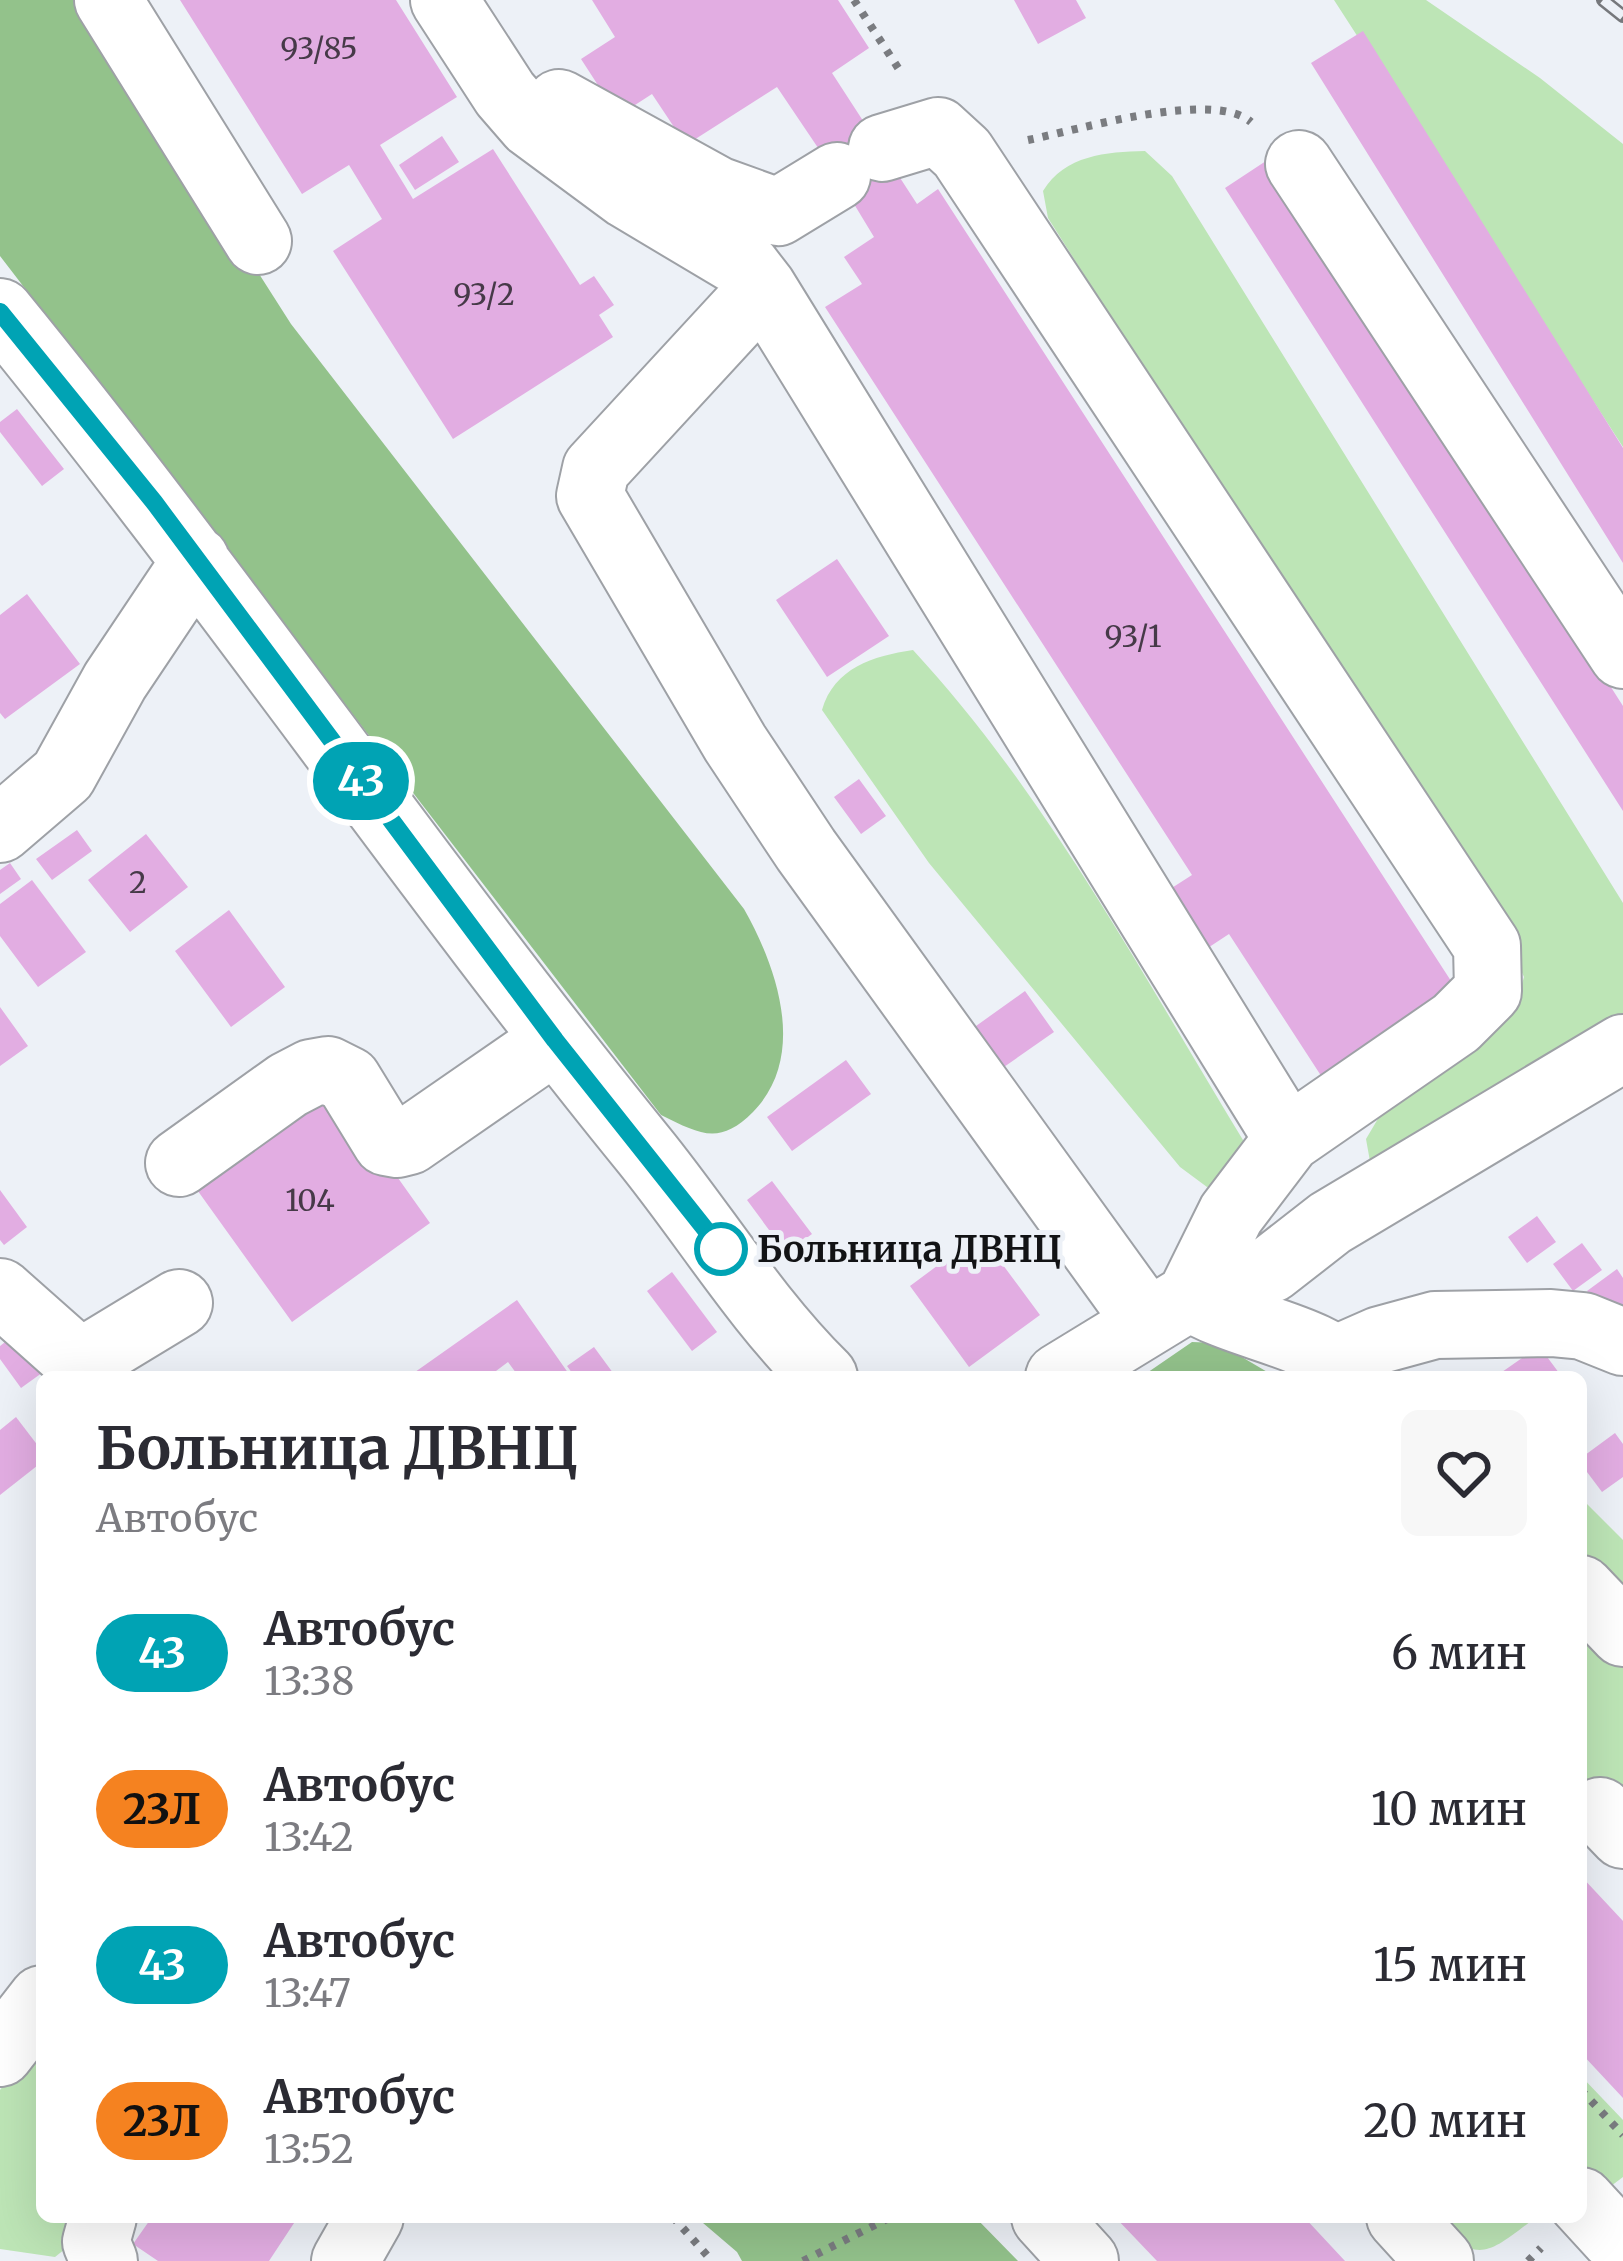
<!DOCTYPE html>
<html lang="ru">
<meta charset="utf-8">
<style>
:root{--surface:#fff;--page:#f7f7f7;--text:#2b2b33;--muted:#7c7c81}
body{margin:0;font-family:Merriweather,serif;background:var(--page);color:var(--text);height:100vh;display:flex;flex-direction:column;font-size:45px;white-space:nowrap}
*{box-sizing:border-box;margin:0}
p{font-size:39px;color:var(--muted)}
.icon{flex:none;width:66px;height:66px;fill:none;stroke:currentColor;stroke-width:2;stroke-linecap:round;stroke-linejoin:round}
.map{position:relative;flex:1;overflow:hidden}
.side{position:absolute;left:36px;top:1371px;width:1551px;height:852px;display:flex;flex-direction:column;background:var(--surface);border-radius:18px;box-shadow:0 12px 48px #0002}
.side>*{flex:none}
.badge{padding:0 24px;border-radius:39px;font-size:42px;line-height:78px}
.map>.badge{position:absolute;translate:-50% -50%;box-shadow:0 0 0 6px #fff}
.round{display:grid;place-items:center;flex:none;width:126px;height:126px;border-radius:18px;background:var(--page)}
.overview{display:flex;align-items:center;justify-content:space-between;height:204px;padding:0 60px}
h1{font-size:57px;font-weight:700;line-height:90px}
ul{padding:0;list-style:none}
li{display:flex;align-items:center;gap:36px;height:156px;padding:0 60px}
li div{flex:1}
li b{display:block;font-size:45px}
li em{font-style:normal}
li .badge{min-width:132px;font-weight:700;text-align:center}
.map>svg:first-child{display:block}
.green{fill:#bde5b6}
.forest{fill:#93c28b}
.building{fill:#e2ade2}
.lines{fill:none;stroke-linecap:round;stroke-linejoin:round}
.minor-casing{stroke:#9ea1a6;stroke-width:70}
.path{stroke:#7a7c80;stroke-width:8;stroke-dasharray:6 9;stroke-linecap:butt}
.minor{stroke:#fff;stroke-width:66}
.rail-casing{stroke:#76787c;stroke-width:14}
.rail{stroke:#edf1f7;stroke-width:9;stroke-dasharray:27;stroke-linecap:butt}
.line-casing{stroke:#fff;stroke-width:27}
.line{stroke:#00a3b4;stroke-width:18}
.stop-dot{fill:#fff;stroke:#00a3b4;stroke-width:6}
.labels{text-anchor:middle;stroke-width:10;stroke-linejoin:round;paint-order:stroke}
.number-label{font-size:30px;fill:#463a48}
.stop-label{font-size:36px;font-weight:bold;fill:#121315;stroke:#edf1f7;text-anchor:start}
</style>
<div class="map">
<svg width="1623" height="2261" viewBox="0 0 1623 2261">
<rect width="100%" height="100%" fill="#edf1f7"/>
<path class="green" d="M1334,0H1426L1540,78L1623,144V447Z
M1145,151L1172,176L1623,903V1015L1619,1020L1371,1167L1366,1139L1379,1117L1475,1048L1515,1007L1524,977L1509,943L1048,218L1043,191C1065,155 1106,152 1145,151Z
M913,650C1048,796 1143,976 1246,1145L1239,1181L1207,1187L1180,1167L929,863L822,710C834,668 873,656 913,650Z
M1581,1498L1623,1540V1605L1581,1564Z
M1581,1614L1623,1656V1806L1581,1787Z
M42,2037V2217H68L65,2249L55,2257L0,2249V2090Z
M1581,2076L1623,2120V2177L1611,2186L1581,2175Z
M1425,2217H1536C1480,2261 1479,2261 1425,2217Z"/>
<path class="forest" d="M0,0H84L291,324L744,909C777,967 808,1056 753,1112C719,1146 700,1134 661,1115L0,256Z
M1192,1342L1218,1343L1276,1377H1141Z
M696,2217H975L1018,2261H742L737,2252Z"/>
<path class="building" d="M180,0H396L457,97L380,145L413,199L493,149L580,285L594,276L614,305L599,315L613,337L453,439L333,251L382,219L349,165L302,194Z
M592,0H838L869,48L832,73L917,204L938,189L1464,1001L1329,1088L1229,934L1191,959L1153,900L1192,875L825,307L862,284L844,257L874,237L837,176L777,87L686,145L652,94L618,116L581,59L615,37Z
M1014,0H1076L1086,18L1038,44Z
M1363,31L1623,448V563L1311,63Z
M442,136L459,162L415,190L399,165Z
M1272,157L1623,706V811L1225,188Z
M17,409L64,469L42,486L0,432V422Z
M837,559L889,636L827,677L776,600Z
M27,594L80,664L5,719L0,713V615Z
M859,779L886,816L861,834L834,797Z
M77,830L92,851L52,880L36,859Z
M146,834L188,887L130,932L88,880Z
M10,863L21,879L0,894V870Z
M32,880L86,952L38,987L0,936V904Z
M229,910L285,987L231,1027L175,951Z
M1025,991L1054,1032L991,1076L962,1036Z
M0,1007L28,1046L0,1066Z
M846,1060L871,1094L792,1151L767,1117Z
M329,1081L430,1223L292,1322L190,1180Z
M772,1181L812,1234L786,1253L747,1200Z
M0,1190L27,1227L4,1245L0,1240Z
M1537,1216L1556,1242L1527,1263L1508,1237Z
M980,1234L1040,1315L969,1367L910,1286Z
M1582,1243L1602,1270L1573,1291L1553,1264Z
M1617,1269L1623,1278V1306L1607,1318L1587,1291Z
M672,1272L717,1332L692,1351L647,1291Z
M517,1300L571,1377H519L508,1362L488,1377H408Z
M18,1332L46,1370L21,1388L0,1359V1346Z
M1539,1346L1562,1377H1506L1502,1372Z
M594,1347L616,1377H575L567,1366Z
M16,1417L42,1451V1462L0,1495V1430Z
M1615,1433L1623,1444V1477L1602,1492L1581,1464V1458Z
M1581,1876L1623,1921V2098L1581,2053Z
M152,2217H298L269,2261H158L133,2244Z
M1115,2217H1304L1345,2261H1157Z"/>
<g class="lines">
<defs>
<path id="minor" d="M108,0L258,241
M444,0L505,94L531,124L627,195L746,266L763,288L1288,1139L1231,1214L1190,1297
M559,103L717,190L778,212L837,176
M882,148L938,131L962,153L1487,946L1488,991L1456,1023L1288,1139
M1299,164L1623,655
M763,288L596,469L590,496L735,743L806,850L1147,1322
M0,312C223,585 421,876 643,1149C704,1224 755,1309 824,1377
M0,829L63,775L115,681L196,560
M179,1163L288,1085L311,1073L328,1070L348,1080L386,1142L397,1144L409,1141L555,1040
M0,1292L71,1355L85,1360L179,1303
M1190,1297C1239,1329 1320,1334 1355,1377
M1339,1358L1380,1340L1435,1325L1551,1323L1583,1326L1623,1342
M1059,1377L1190,1297L1271,1269L1330,1223L1623,1048
M1581,1589L1623,1633
M1600,1811L1623,1835
M0,2053L42,1999
M1581,2201L1613,2236
M103,2217L96,2242L104,2261
M1045,2217L1085,2261
M1400,2217L1440,2261
M345,2261L370,2217"/>
</defs>
<use href="#minor" class="minor-casing"/>
<path class="path" d="M854,0L902,74
M1028,140C1078,130 1213,89 1251,122
M1581,2090L1623,2135
M673,2217L712,2261
M803,2261L891,2217
M1528,2261L1541,2248"/>
<use href="#minor" class="minor"/>
<defs>
<path id="rail" d="M1603,0L1623,16"/>
</defs>
<use href="#rail" class="rail-casing"/>
<use href="#rail" class="rail"/>
</g>
<g class="lines">
<defs>
<path id="line" d="M0,312L154,502L555,1040L721,1249"/>
</defs>
<use href="#line" class="line-casing"/>
<use href="#line" class="line"/>
</g>
<circle class="stop-dot" cx="721" cy="1249" r="24"/>
<g class="labels">
<g class="number-label">
<text x="319" y="59">93/85</text>
<text x="484" y="305">93/2</text>
<text x="1133" y="647">93/1</text>
<text x="138" y="893">2</text>
<text x="310" y="1211">104</text>
</g>
<g class="stop-label">
<text x="757" y="1262">Больница ДВНЦ</text>
</g>
</g>
</svg>
<b class="badge" style="left:361px;top:781px;background:#00a3b4;color:#fff">43</b>
<section class="side">
<div class="overview"><div><h1>Больница ДВНЦ</h1><p>Автобус</p></div><a class="round"><svg class="icon" aria-label="heart" viewBox="0 0 24 24"><path d="M12 20l-8-8c-3-5 5-10 8-4 3-6 11-1 8 4z"/></svg></a></div>
<ul>
<li><span class="badge" style="background:#00a3b4;color:#fff">43</span><div><b>Автобус</b><p>13:38</p></div><em>6 мин</em></li>
<li><span class="badge" style="background:#f58220;color:#111">23Л</span><div><b>Автобус</b><p>13:42</p></div><em>10 мин</em></li>
<li><span class="badge" style="background:#00a3b4;color:#fff">43</span><div><b>Автобус</b><p>13:47</p></div><em>15 мин</em></li>
<li><span class="badge" style="background:#f58220;color:#111">23Л</span><div><b>Автобус</b><p>13:52</p></div><em>20 мин</em></li>
</ul>
</section>
</div>
